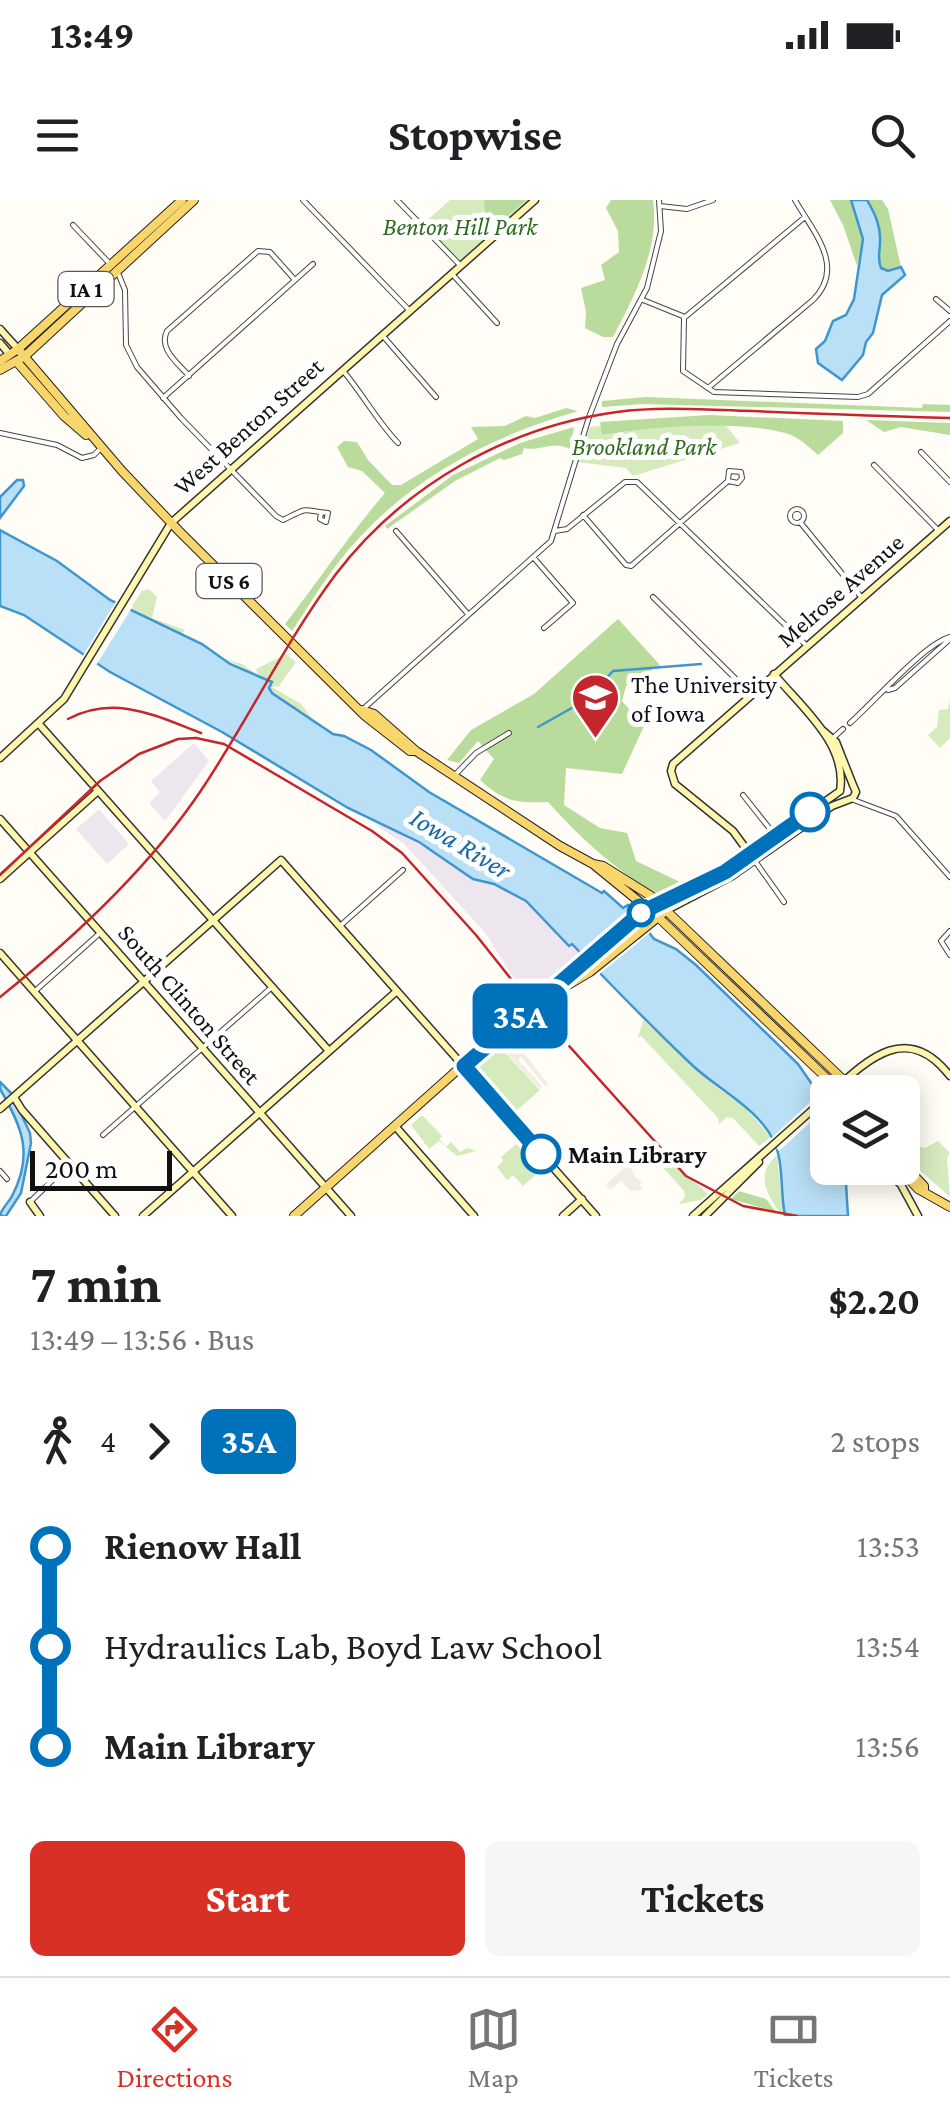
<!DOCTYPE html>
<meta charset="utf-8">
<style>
:root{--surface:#fff;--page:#f6f6f6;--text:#202124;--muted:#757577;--line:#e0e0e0;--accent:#d93025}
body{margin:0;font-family:"Crimson Pro",serif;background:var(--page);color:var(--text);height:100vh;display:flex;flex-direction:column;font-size:38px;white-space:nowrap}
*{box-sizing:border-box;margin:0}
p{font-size:32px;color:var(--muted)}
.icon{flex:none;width:55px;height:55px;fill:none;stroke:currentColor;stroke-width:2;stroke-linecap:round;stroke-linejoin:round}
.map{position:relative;height:1016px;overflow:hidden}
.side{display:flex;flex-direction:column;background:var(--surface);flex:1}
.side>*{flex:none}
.badge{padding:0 20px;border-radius:15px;font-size:35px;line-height:65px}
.fabs{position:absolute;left:810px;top:875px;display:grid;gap:20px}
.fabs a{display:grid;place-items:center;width:110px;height:110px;border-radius:15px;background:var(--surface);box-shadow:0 5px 25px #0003;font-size:50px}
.scale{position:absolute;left:30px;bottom:25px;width:142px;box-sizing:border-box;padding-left:10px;border:5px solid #111;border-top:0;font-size:28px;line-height:35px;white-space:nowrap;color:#111;-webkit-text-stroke:8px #fff;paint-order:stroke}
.map>.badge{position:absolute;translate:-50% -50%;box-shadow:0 0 0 5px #fff}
.legs{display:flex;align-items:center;gap:15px;height:110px;padding:0 30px;font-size:32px}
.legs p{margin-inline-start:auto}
.overview{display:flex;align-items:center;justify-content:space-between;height:170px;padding:0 30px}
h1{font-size:55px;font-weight:700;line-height:75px}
.primary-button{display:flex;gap:20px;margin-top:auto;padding:20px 30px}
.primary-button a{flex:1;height:115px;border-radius:15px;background:var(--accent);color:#fff;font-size:40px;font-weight:700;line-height:115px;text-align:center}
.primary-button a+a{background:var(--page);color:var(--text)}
ul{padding:0 30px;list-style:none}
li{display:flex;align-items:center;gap:35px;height:100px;font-size:38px}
li i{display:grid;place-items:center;width:15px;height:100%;margin:0 12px;background:currentColor}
li i::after{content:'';width:25px;height:25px;margin:-12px;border:8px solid;border-radius:50%;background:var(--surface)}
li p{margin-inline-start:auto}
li:first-child i{background:linear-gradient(#0000 50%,currentColor 0)}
li:last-child i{background:linear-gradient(currentColor 50%,#0000 0)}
.status{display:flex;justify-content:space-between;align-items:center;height:70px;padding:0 50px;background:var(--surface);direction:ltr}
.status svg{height:28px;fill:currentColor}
header{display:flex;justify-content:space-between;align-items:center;height:130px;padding:0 30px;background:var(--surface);font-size:45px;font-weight:700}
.dock{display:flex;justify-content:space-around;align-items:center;height:140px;border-top:2px solid var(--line);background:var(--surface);font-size:28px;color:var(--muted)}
.dock a{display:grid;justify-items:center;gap:5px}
.dock .selected{color:var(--accent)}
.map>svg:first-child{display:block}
.industrial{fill:#eee6ef}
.green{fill:#d5ebbd}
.forest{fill:#b9dc9c}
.plaza{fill:#f1ede2}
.water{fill:#b9e0f7;stroke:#3f96cf;stroke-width:2.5}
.pier{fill:#fffdf5}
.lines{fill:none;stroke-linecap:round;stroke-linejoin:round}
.stream{stroke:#3f96cf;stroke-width:2.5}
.street-casing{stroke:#444;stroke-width:6}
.secondary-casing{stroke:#333;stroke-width:9}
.primary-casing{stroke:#222;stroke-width:10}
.street{stroke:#fff;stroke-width:4}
.secondary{stroke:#fff6b0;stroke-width:6}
.primary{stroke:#f9d66b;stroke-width:8}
.rail{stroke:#c4262e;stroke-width:2.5}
.line-1-casing{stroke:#fff;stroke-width:22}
.line-1{stroke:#0072bc;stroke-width:15}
.stop-1-dot{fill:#fff;stroke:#0072bc;stroke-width:5}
.labels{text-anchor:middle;stroke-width:10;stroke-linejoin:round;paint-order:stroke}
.shield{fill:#fff;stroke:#585858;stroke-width:2.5}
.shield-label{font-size:22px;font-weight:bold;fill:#111}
.park-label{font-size:25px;font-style:italic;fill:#2f6b1f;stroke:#fff}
.street-label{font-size:25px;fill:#111;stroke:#fff}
.poi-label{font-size:25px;fill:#111;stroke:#fff;text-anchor:start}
.stop-label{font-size:25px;font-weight:bold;fill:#111;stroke:#fff;text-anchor:start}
.water-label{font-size:28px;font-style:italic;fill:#1768a6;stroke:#fff}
</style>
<div class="status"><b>13:49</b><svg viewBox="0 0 49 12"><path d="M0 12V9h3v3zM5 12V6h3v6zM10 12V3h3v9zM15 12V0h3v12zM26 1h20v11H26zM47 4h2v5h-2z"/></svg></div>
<header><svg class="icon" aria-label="menu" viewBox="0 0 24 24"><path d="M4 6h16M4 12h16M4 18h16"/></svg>Stopwise<svg class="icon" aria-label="search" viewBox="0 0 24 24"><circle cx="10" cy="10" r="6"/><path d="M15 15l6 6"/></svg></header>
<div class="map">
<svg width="950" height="1016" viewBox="0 0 950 1016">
<rect width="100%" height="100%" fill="#fffdf5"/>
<path class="industrial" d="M194,543L209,561L165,621L149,603L160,592L151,581Z
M99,609L129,644L107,664L76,629Z
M378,623L526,701L568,746L572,743L581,753L558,775L528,794L510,773L487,735L419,660L403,643L377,626Z"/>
<path class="green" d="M450,0H530L457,63L421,26Z
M640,221H722L740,243L633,276L626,268L577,262L590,227Z
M149,389L157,397L152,418L185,430L182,434L150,421L130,409L142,391Z
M286,454L296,462L279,486L272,487L301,504L311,517L271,493V481L222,458L242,464L258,475L256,469Z
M950,500V538L940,548L928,535L937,527L939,510L948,509Z
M643,820L715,886L744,906L771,937L759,946L733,918L727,917L719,924L718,918L641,836L638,838Z
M498,845L540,890L515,912L508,909L474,871L476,864Z
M422,915L442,936L439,939L446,947L451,942L460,952L467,948L477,951L457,956L439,941L429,949L411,925Z
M938,941L950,953L947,958L950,997L903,955L910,945L925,948Z
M516,944L523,951L526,948L534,957L531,960L540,971L523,986L513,975L507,980L497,967L503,961L501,957Z
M651,944L708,994L701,1000L679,1004L685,997L684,991L647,950Z
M777,955L783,1012H779C765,991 756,974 777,955Z"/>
<path class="forest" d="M484,0H526L491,30L486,20Z
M611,0H653C660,48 635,95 613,137H603L585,128L586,112L581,88L605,80L601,65L619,52L618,31L606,8Z
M830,0H851L863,39L857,66L843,25Z
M867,0H882L888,9L901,67L888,71L881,68L878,61L881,38Z
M646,197L922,208L923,204L950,205V212L643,204L602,207V201Z
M566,208L578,211C496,235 419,273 360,337C333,365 313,399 292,431L285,424C319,380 349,335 385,293L362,271L348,267L337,247L344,241L357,242L368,260L392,285H401L478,239L471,227L505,226L526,216L535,218Z
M709,215L843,221V233L818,255C808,246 798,236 785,233C737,220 651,226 602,235L600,222Z
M866,220L950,223V235L901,227L884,232Z
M574,227L570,249C550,240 542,252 524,248L522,254L504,260L500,258L455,281L387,329L385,326L453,275L520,243Z
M618,419L660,465L626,486L622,501L644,526L622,574L566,568L564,605L600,628L627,633L636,661L680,682L678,689L658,696C616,670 581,639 548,602C516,603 504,602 480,580L494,559L478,541L459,563L447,560L471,530L534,494Z
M739,991L766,999L776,1012L731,999Z"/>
<path class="plaza" d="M517,844L548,884L546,887L521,857L518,860L542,886L540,889L501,847L503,845L511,852Z
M629,964L635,977L642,982L639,985L643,990L630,991L621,981L610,990L606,984Z"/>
<path class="water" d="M851,0H867C875,14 881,26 880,42C880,53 877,58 881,68L888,71L901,67L905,75L882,95L873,133L866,142L863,155L842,180L818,163L816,149L825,141L833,121L846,115L854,99L863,39Z
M17,280H23L24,286L0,318V297Z
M0,330L57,361L110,400L202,444L230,464L272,482L269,488L272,493L333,534L344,536L371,550L429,592L602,693L604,691L623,708L628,705L654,739L676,749L696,765L798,864L827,906L828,968H845L848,1016H785C780,991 784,964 774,941C757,907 717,889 691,864C650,825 611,785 572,744L569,746L526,701L494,684L473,679L419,642L348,608L222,532L110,472L24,415L0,406Z
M0,882L11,893L30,933L31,943L21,993L6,1016H0C2,1007 8,1004 12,996C34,954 22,927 0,889Z"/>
<path class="pier" d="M118,398L133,406L95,467L81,459Z
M633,710L641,718L600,755L643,720L652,731L596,777L579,758Z
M820,893L827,902V907L779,951L769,940Z"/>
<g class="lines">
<path class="stream" d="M538,527L586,500L613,471L701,464"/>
<defs>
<path id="street" d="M303,0L409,110
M397,0L459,64
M660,6L687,9L713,0
M805,17L684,118L683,171L714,192L858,197L868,194L950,121
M73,25L112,66
M118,73L125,90L126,145L137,167L181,218L276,316L283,320C311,306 300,310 328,313L326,322L320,319L321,313
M453,75L497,123
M936,99L950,111
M643,100L685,117
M383,136L436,197
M344,172C364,196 377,221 398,243
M189,176C178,163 158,149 167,131L258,51L270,52L295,80
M708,188L813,100C846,67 814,33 795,0
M163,198L313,64
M0,233L57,245L82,258L94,255L102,247
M921,252L950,282
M874,265L939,331
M790 316a7 7 0 1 1 14 0a7 7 0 1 1-14 0Z
M583,315L626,365L631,366L728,281L729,271L741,272L742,278L738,283L728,281
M800,322L862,398
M396,331L467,413
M555,331L567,329L625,282H637L807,446
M533,357L573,403L544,428
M653,397L750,493
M888,490L895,488L949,440
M362,510L551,341L589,217L617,144L647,88L661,31L659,0
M850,523C873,503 924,444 950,437
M833,538L843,529
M453,577L476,553L509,533
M743,595L774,634
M851,599L896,616L950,677
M755,661L784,702
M340,726L403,670
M950,731L941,741L950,755
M34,792L100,733
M103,935L272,787
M0,971L7,979
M30,1002L69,964"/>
<path id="secondary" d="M0,129L18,149
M0,143L10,155
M774,474C801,507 848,544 840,591
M38,523L329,851
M821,529L836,542L853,585
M0,558L64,499L171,323L535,0
M0,619L351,1016
M755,661L733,631L675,584L671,571L673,564L950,321
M0,679L98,591
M648,708L725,672L840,591
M667,710L732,676L832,606L853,598L856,592L853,585
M0,753L232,1016
M832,892C870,857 908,822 950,876
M14,897L22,910L115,1016
M0,909L281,660L596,1016
M395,926L474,1016
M889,968L899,983
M899,969V981L918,1016
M30,1002L40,1016
M143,1016L397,791
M563,1016L582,999
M693,1016L828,896
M705,1016L759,962"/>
<path id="primary" d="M18,149L122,271L179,331L364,515L410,551H416L560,646L593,664L603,666L651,696L856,892
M0,161L18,149L182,0
M17,162L64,216L86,235
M0,170L25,156L194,0
M362,510L374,514L416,551
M593,664L658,717L841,892
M541,801L590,772L667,710
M902,963L924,986V991
M899,968L918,989L950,1007
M294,1016L548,789L648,708"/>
</defs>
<use href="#street" class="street-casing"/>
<use href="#secondary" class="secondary-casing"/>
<use href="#primary" class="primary-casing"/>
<use href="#street" class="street"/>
<use href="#secondary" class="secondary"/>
<use href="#primary" class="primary"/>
<path class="rail" d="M68,519C115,494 156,516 201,533
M0,675L100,581L139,554L178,539L196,538L224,544L372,631L402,653L476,735L526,798L686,976L743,1006L797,1016
M0,797C74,738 147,670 200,592C248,521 285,442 336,374C404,285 507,227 617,212C662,206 708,210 753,211C819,214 884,216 950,218"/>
</g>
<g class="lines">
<defs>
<path id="line-1" d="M541,954L464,866L642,712L725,672L810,612"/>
</defs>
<use href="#line-1" class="line-1-casing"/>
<use href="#line-1" class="line-1"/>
</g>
<defs>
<symbol id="university-pin" viewBox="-11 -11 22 30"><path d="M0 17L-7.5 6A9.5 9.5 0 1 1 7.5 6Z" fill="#c4262e" stroke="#fff"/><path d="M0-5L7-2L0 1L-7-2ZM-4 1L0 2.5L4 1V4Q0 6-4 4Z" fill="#fff"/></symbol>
</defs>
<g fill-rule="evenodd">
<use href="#university-pin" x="568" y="470" width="55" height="75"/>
</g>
<g class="stop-1-dot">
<circle cx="810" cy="612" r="18"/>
<circle cx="641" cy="713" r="12"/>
<circle cx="541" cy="954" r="18"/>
</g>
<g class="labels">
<g class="shield">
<rect x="58.5" y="72" width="55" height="34" rx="8"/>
<rect x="196.5" y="364" width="65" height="34" rx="8"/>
</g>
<g class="shield-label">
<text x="86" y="97">IA 1</text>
<text x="229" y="389">US 6</text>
</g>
<g class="park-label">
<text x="460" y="35">Benton Hill Park</text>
<text x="644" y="255">Brookland Park</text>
</g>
<g class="street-label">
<text transform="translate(248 226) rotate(-42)" y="9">West Benton Street</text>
<text transform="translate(840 390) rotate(-41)" y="9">Melrose Avenue</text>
<text transform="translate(190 804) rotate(49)" y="9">South Clinton Street</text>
</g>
<g class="poi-label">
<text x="631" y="493">The University<tspan x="631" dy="29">of Iowa</tspan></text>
</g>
<g class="stop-label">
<text x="568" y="963">Main Library</text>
</g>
<g class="water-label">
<text transform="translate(461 643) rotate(31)" y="10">Iowa River</text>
</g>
</g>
</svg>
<div class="fabs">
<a><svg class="icon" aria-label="layers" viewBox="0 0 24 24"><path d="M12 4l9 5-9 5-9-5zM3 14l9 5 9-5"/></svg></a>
</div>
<div class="scale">200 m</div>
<b class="badge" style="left:520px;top:816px;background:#0072bc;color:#fff">35A</b>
</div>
<section class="side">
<div class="overview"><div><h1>7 min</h1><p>13:49 – 13:56 · Bus</p></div><b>$2.20</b></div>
<div class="legs"><svg class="icon" aria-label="walk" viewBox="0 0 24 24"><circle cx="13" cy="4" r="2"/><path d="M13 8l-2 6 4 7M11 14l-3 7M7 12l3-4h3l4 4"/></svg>4<svg class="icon" aria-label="forward" viewBox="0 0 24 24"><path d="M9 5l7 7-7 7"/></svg><b class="badge" style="background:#0072bc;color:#fff">35A</b><p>2 stops</p></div>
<ul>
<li><i style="color:#0072bc"></i><b>Rienow Hall</b><p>13:53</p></li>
<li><i style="color:#0072bc"></i><span>Hydraulics Lab, Boyd Law School</span><p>13:54</p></li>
<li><i style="color:#0072bc"></i><b>Main Library</b><p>13:56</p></li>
</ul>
<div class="primary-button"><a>Start</a><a>Tickets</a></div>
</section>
<nav class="dock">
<a class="selected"><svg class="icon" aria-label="directions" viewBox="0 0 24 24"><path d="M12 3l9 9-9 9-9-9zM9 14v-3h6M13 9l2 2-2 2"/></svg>Directions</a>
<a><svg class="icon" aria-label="map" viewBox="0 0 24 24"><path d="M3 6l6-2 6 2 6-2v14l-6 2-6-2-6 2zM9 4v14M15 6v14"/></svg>Map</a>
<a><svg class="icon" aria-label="tickets" viewBox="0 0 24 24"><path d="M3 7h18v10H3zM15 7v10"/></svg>Tickets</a>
</nav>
